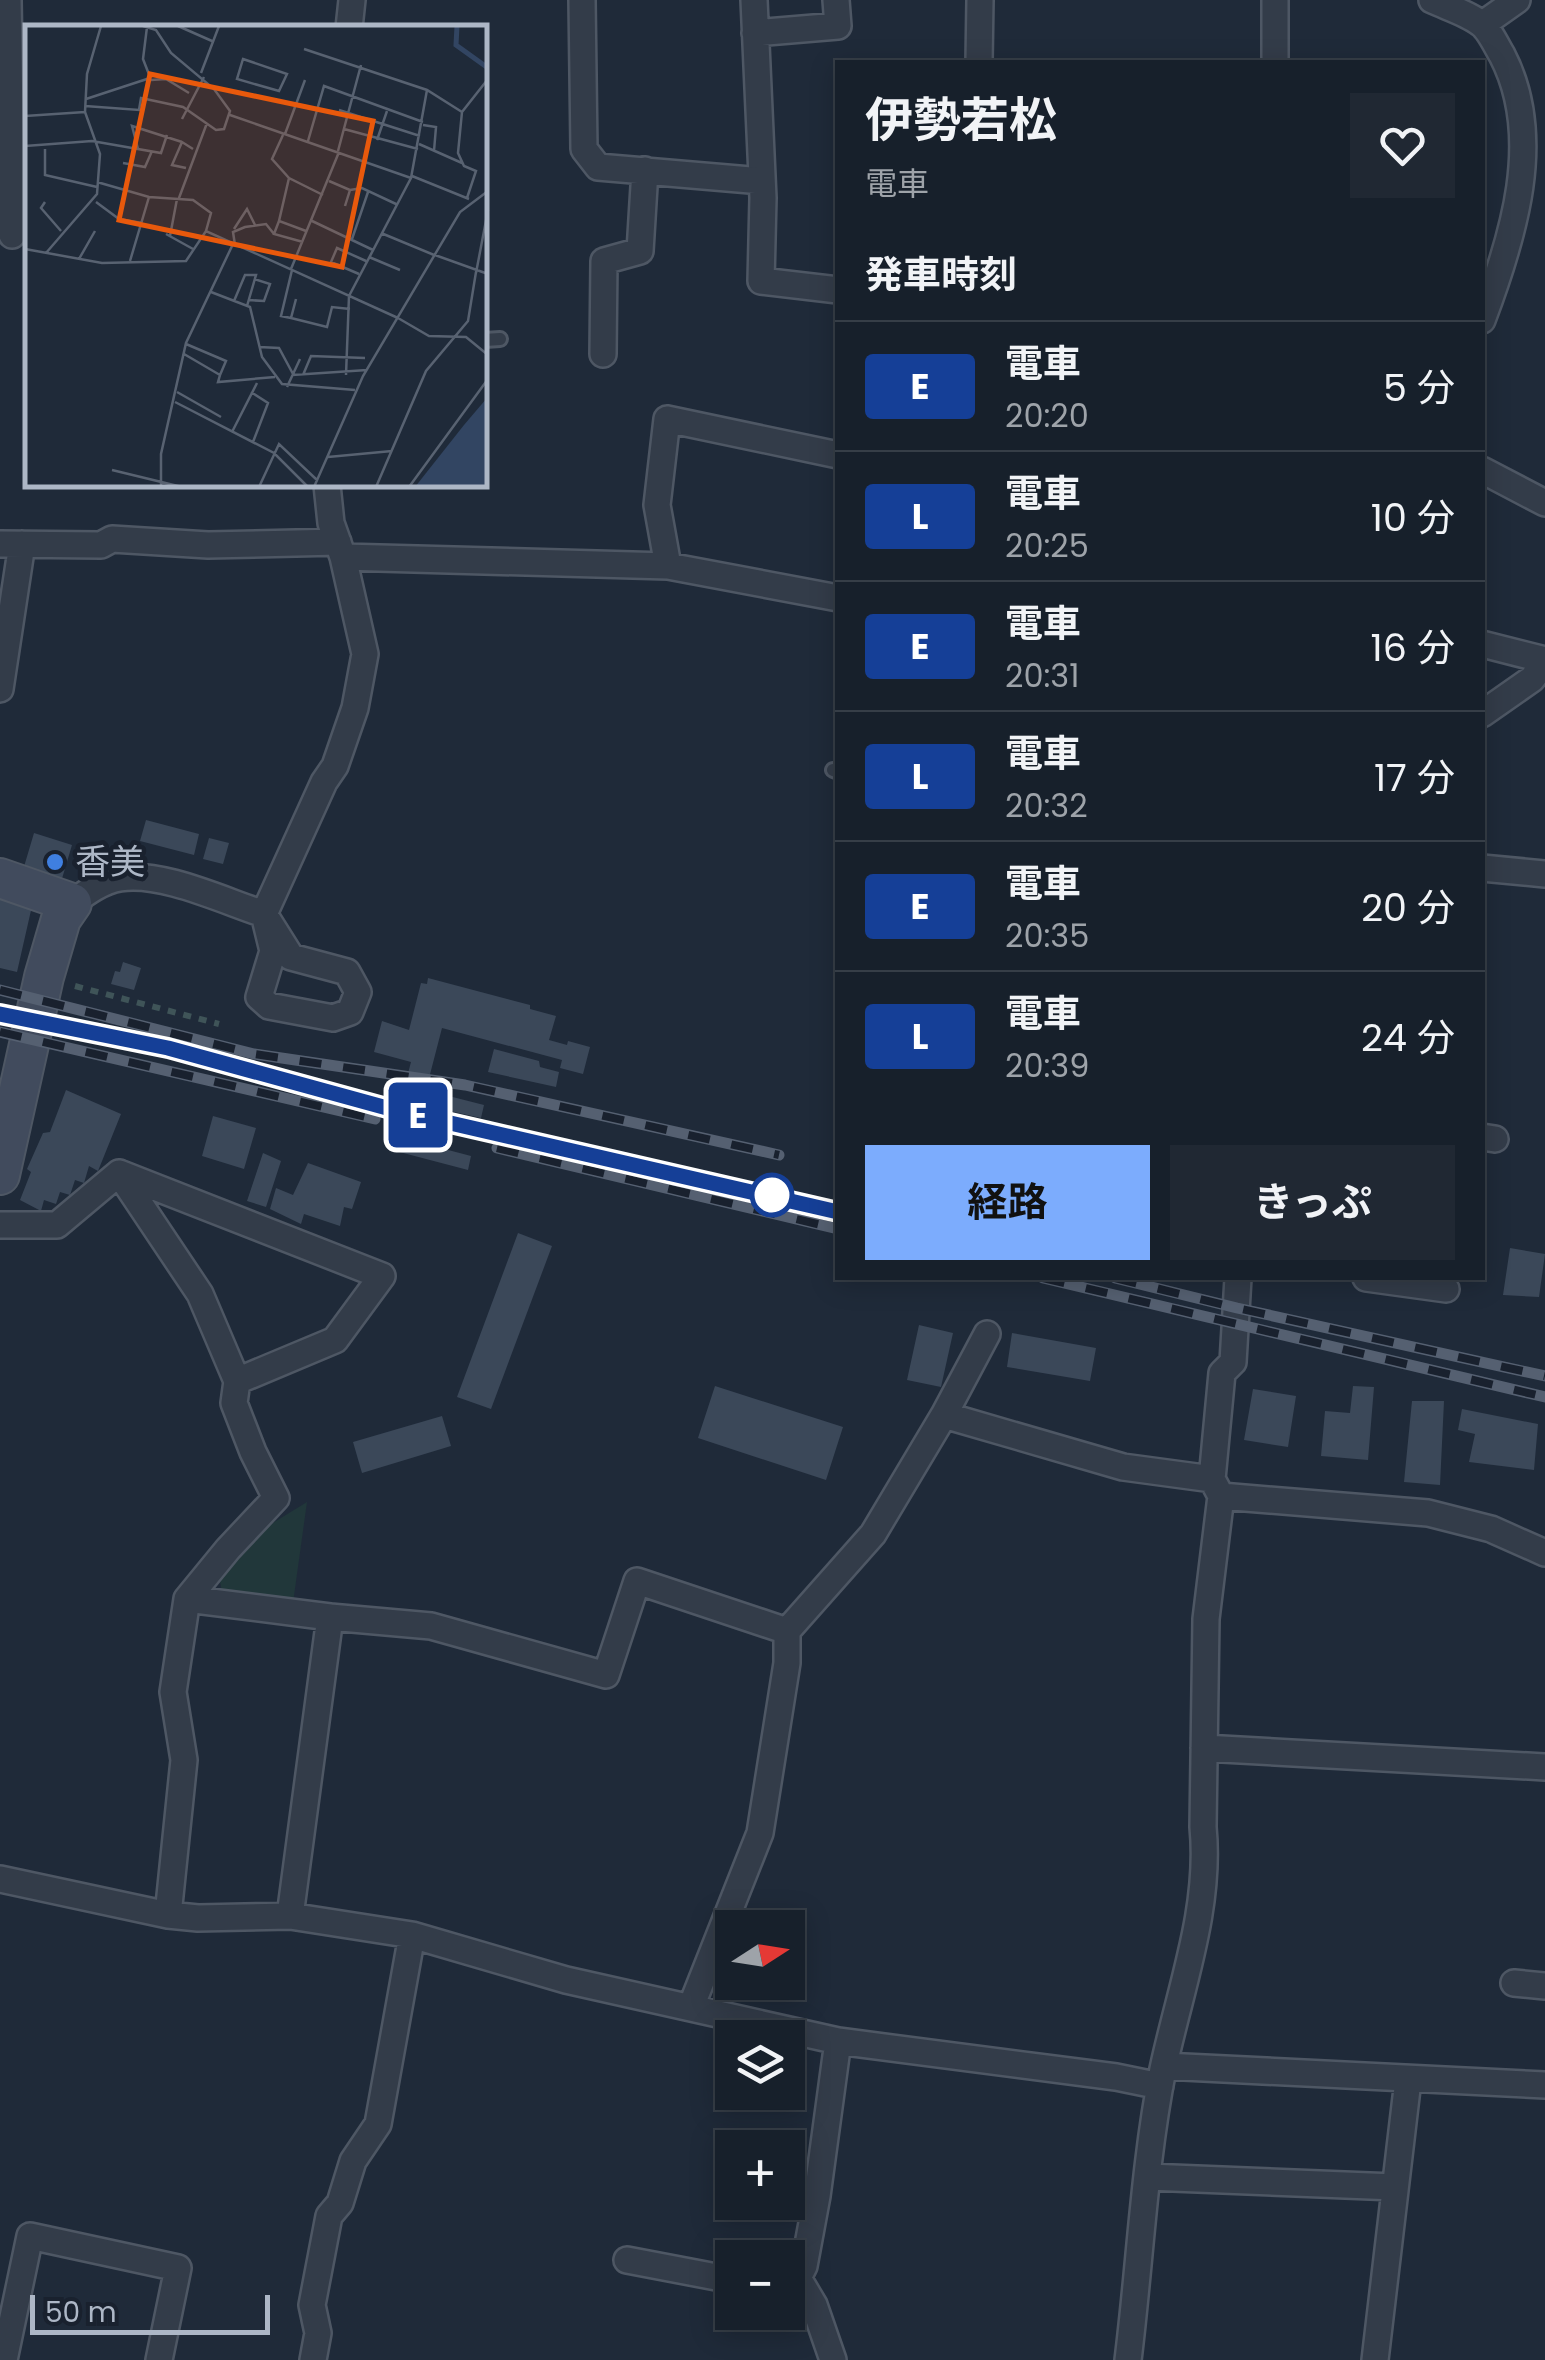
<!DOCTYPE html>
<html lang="ja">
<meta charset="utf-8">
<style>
:root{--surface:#17202b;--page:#202833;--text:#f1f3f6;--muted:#9ea3a9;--line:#363e47;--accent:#7cacfd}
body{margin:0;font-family:Poppins,"Noto Sans JP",sans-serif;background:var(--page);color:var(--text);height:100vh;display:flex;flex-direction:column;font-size:38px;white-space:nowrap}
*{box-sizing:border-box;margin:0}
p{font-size:32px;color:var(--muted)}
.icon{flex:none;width:55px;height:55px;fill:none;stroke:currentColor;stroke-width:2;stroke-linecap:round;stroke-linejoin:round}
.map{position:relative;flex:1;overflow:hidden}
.side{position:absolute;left:835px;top:60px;width:650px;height:1220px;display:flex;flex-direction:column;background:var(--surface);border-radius:0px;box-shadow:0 5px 25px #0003,0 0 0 2px var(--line)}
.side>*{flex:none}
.badge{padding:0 20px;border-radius:8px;font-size:35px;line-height:65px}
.needle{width:65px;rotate:78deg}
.tools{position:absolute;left:715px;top:1910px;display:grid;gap:20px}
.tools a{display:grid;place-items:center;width:90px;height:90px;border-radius:0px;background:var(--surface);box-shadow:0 5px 25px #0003,0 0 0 2px var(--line);font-size:50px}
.scale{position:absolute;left:30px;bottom:25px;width:240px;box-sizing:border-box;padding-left:10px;border:5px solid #adb7c6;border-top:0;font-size:28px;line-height:35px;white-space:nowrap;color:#adb7c6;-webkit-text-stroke:8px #19212e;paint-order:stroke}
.map>.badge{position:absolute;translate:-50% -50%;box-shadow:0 0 0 5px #fff}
h2{padding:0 30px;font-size:38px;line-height:90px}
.round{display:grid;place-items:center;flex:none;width:105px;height:105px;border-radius:0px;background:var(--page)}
.overview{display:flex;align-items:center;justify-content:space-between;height:170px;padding:0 30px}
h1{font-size:48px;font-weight:700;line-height:75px}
.primary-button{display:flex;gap:20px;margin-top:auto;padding:20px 30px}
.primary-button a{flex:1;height:115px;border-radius:0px;background:var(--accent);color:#111;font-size:40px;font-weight:700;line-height:115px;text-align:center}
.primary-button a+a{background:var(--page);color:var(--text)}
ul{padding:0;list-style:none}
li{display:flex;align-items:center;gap:30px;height:130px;padding:0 30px;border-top:2px solid var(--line)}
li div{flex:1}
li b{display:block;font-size:38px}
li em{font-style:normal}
li .badge{min-width:110px;font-weight:700;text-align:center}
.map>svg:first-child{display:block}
.green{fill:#21373a}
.building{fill:#3b4859}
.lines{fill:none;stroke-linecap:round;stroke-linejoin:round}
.lane-casing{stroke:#4e5764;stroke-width:18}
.street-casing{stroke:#4e5764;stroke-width:30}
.secondary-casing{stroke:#4e5764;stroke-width:42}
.path{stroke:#3f5458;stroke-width:6;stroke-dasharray:8 8;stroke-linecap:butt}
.lane{stroke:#333c49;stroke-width:12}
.street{stroke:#333c49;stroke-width:25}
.secondary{stroke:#414b5d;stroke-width:38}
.rail-casing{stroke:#556071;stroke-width:11}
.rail{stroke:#19212e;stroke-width:8;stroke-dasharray:22;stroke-linecap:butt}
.line-casing{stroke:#fff;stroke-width:22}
.line{stroke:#153f97;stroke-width:15}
.shop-dot{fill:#3f7fe0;stroke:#19212e;stroke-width:4}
.stop-dot{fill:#fff;stroke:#153f97;stroke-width:5}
.labels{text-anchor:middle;stroke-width:9;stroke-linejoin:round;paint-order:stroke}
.poi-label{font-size:35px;fill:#adb7c6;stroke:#19212e;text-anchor:start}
.inset-river{fill:none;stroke:#324562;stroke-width:5}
.inset-road{fill:none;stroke:#586271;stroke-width:2.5}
.view{fill:#e8590c;fill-opacity:0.15;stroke:#e8590c;stroke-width:5}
.inset-edge{fill:none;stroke:#adb7c6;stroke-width:5}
</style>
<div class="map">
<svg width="1545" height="2360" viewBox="0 0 1545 2360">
<rect width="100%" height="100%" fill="#1f2a39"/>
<path class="green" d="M307,1502L293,1603L222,1593L219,1575L263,1529Z"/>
<path class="building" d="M146,820L199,834L194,855L140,841Z
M34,833L72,845L61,882L23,870Z
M209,838L229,843L223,864L203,859Z
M0,897L32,906L17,972L0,968Z
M123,962L141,968L134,990L111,984L115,971L120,972Z
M428,978L530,1005V1009L556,1016L549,1040L567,1045L568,1041L590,1047L583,1074L560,1068L562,1060L442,1028L427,1086L433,1088V1092L484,1105L481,1118L423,1105L414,1141L471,1156L468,1170L388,1149L411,1062L374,1052L382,1021L409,1030L421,983L427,984Z
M494,1049L539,1061L540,1067L559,1072L556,1087L488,1072Z
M66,1090L121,1114L98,1171L89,1166L84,1183L75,1180L70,1195L60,1192L56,1204L44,1200L41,1211L20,1200L31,1172L27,1169L43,1133L50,1132Z
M213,1116L256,1128L244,1169L202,1156Z
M263,1153L281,1161L266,1207L247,1201Z
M308,1163L361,1182L352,1209L344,1207L340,1226L304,1214L301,1224L270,1209L276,1188L293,1195Z
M518,1233L552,1246L491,1409L457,1397Z
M1510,1248L1545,1254L1539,1297L1503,1295Z
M919,1325L953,1333L941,1387L907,1380Z
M1012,1333L1096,1348L1090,1381L1007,1367Z
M715,1386L843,1427L826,1480L698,1438Z
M1353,1386L1374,1387L1368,1460L1321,1456L1325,1411L1350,1413Z
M1253,1389L1296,1396L1288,1447L1244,1440Z
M1412,1401H1444L1440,1485L1404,1482Z
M1462,1409L1538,1424L1534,1470L1469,1462L1475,1434L1458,1430Z
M442,1416L451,1446L362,1473L353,1442Z"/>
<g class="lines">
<defs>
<path id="lane" d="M485,340L500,339
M833,770L838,772"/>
<path id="street" d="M8,0L12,235
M582,0L584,149L598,167L762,181
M754,0L763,198L761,281L838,290
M1432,0C1447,7 1467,13 1480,23C1489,29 1496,45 1502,55C1545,137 1513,238 1482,320
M1483,24L1517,0
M349,28L352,0
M755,33L838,26L836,0
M979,62L980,0
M1275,62V0
M603,354L604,261L640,251L645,170
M1482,470L1545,503
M0,544L101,545L112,539L208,545L338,542
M343,557L668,566L838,598
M668,566L657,505L667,419L838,455
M1482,644L1545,660
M0,689L22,544
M1482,714L1532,679L1545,662
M1482,868L1545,874
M72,903C87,892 102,881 120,878C161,871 224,901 264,914L324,782L335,766L355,708L365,654L343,557L331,523L327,485
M264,914L291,957L347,972L358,992L350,1012L333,1018L269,1006L259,997L273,951Z
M1482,1137L1495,1139
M119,1173L382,1276L335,1340L237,1381
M0,1225H57L119,1173L200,1294L237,1381L234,1403L253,1452L276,1498L228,1549L187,1599
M1366,1278L1446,1289
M944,1415L987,1334
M1221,1496L1428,1513L1491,1529L1545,1553
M1204,1748L1545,1767
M0,1879L168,1915L198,1918L290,1916L412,1935L566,1980L838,2041L1116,2077L1160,2086
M168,1915L184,1760L173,1692L187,1599L330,1617
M290,1916L330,1617L431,1626L606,1675L637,1581L787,1631
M1514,1983L1545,1986
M691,2007L760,1833L787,1663V1631L873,1534L944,1415L1123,1467L1212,1479
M1164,2066L1545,2085
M1148,2177L1395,2187
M627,2260L732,2280
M798,2278L814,2305L833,2360
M788,2283L798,2278L804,2266L817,2196L838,2041
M4,2360L30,2236L178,2268L159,2360
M313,2360L318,2333L312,2305L329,2216L340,2203L353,2161L378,2124L412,1935
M1128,2360C1140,2264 1144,2164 1163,2069C1180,1989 1211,1909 1203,1827L1206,1619L1221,1496L1212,1479L1222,1373L1233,1362L1238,1278
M1375,2360L1408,2080"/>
<path id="secondary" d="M0,878L72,903L61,919L44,977L0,1175"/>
</defs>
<use href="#lane" class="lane-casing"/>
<use href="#street" class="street-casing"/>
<use href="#secondary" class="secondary-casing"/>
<path class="path" d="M75,986L219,1024"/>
<use href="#lane" class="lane"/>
<use href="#street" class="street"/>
<use href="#secondary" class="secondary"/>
<defs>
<path id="rail" d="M0,990L254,1054L465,1085L779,1155
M0,1014L168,1048L398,1111L838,1212
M0,1032L375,1119
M497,1148L838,1229
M1043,1278L1545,1397
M1115,1278L1237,1308L1545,1376"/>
</defs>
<use href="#rail" class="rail-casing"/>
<use href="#rail" class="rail"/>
</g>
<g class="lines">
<defs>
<path id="line" d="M0,1014L168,1048L398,1111L838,1212"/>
</defs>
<use href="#line" class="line-casing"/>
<use href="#line" class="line"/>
</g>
<circle class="shop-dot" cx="55" cy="862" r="10"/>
<circle class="stop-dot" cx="772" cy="1195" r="20"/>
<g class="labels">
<g class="poi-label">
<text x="75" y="874">香美</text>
</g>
</g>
<g transform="translate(25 25)">
<rect width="462" height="462" fill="#1f2a39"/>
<path d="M462,373V462H390L439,400Z" fill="#324562"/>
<path class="inset-river" d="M432,1L431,20L463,43"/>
<path class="inset-road" d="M153,1L187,16M122,2L118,34L125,52M279,24L402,65L437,87M218,34L262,49L254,66L212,54ZM176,48L194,1M126,55L141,54L164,68M61,74L125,53M60,81L114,85L116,73L158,82L191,105L199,104L205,86L189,64L146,28L131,5L118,1M314,85L395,111M205,90L386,153L324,271L321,350M0,91L60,87M157,94L179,52M398,100L411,102L409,126M319,104L393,124M260,109L280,55M258,110L247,134L264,153L298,170M352,115L362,86M283,116L299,61L398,97M394,119L437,138M0,121L67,116L136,128L142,110M20,124V150L72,162M113,124L107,101L157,117M313,126L336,40M98,138L120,142L127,126M161,143L147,140L157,117L168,124M387,151L444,174M264,153L254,196L281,206M386,153L402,65M304,156L325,165L320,181M72,157L124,172L168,175L186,188L181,206M325,165L337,163L371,179M154,173L182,98M442,173L451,146L439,141L433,128L437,87L463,54M20,177L16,183L36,206M71,177L94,194L117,198M285,195L348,225M254,196L249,209L278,217M209,204L222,184L230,200M356,208L409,230M141,209L168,224M145,211L152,174M327,214L343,167M210,220L208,207L220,202L241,199L249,209M0,224L77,238L161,236L181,206L373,293M21,228L72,169L75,129L60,87L62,49L76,1M410,230L463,249M344,232L375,245M54,234L70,206M105,236L124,172M266,244L314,127M267,245L256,291L266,293L271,274M451,248L463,185M334,249L306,237L312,223L341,236M186,267L225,282L237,332L257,359L330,365M223,275L239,276L245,259L229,254M209,276L220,250H231L222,281M266,293L302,302L307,282L325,284M373,293L404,311L441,312L463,330M161,319L201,336L195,350M234,322L254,323L268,349M159,329L195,350L193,357L250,352M267,350L342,345M278,350L286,331L340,333M262,362L275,334M152,367L196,392M226,367L243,378L228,417M150,377L249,428L283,462M207,407L232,358M303,432L367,426M87,445L157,462M136,462V429L161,318L208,219M234,462L254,419L292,455M289,462L338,351L435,187L463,166M351,462L401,346L443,296L451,247M384,462L463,354"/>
<path class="view" d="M125,49L348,96L317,242L94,195Z"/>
<rect width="462" height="462" class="inset-edge"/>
</g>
</svg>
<div class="tools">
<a><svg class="needle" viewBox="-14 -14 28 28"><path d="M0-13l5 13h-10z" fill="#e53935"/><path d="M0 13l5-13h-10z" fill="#9ea3a9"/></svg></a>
<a><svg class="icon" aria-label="layers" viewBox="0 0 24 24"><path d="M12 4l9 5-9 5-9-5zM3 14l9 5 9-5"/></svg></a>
<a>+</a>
<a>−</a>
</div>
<div class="scale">50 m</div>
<b class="badge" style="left:418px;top:1115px;background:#153f97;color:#fff">E</b>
<section class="side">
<div class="overview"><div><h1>伊勢若松</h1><p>電車</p></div><a class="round"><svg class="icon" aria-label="heart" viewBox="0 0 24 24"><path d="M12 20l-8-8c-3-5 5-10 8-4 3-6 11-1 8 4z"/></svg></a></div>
<h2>発車時刻</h2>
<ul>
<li><span class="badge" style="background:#153f97;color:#fff">E</span><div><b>電車</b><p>20:20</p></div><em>5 分</em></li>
<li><span class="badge" style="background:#153f97;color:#fff">L</span><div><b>電車</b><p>20:25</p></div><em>10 分</em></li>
<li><span class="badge" style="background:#153f97;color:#fff">E</span><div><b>電車</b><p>20:31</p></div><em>16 分</em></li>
<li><span class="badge" style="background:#153f97;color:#fff">L</span><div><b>電車</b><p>20:32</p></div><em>17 分</em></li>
<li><span class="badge" style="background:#153f97;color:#fff">E</span><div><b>電車</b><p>20:35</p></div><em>20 分</em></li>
<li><span class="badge" style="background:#153f97;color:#fff">L</span><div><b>電車</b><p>20:39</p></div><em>24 分</em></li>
</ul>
<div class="primary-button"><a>経路</a><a>きっぷ</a></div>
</section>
</div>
